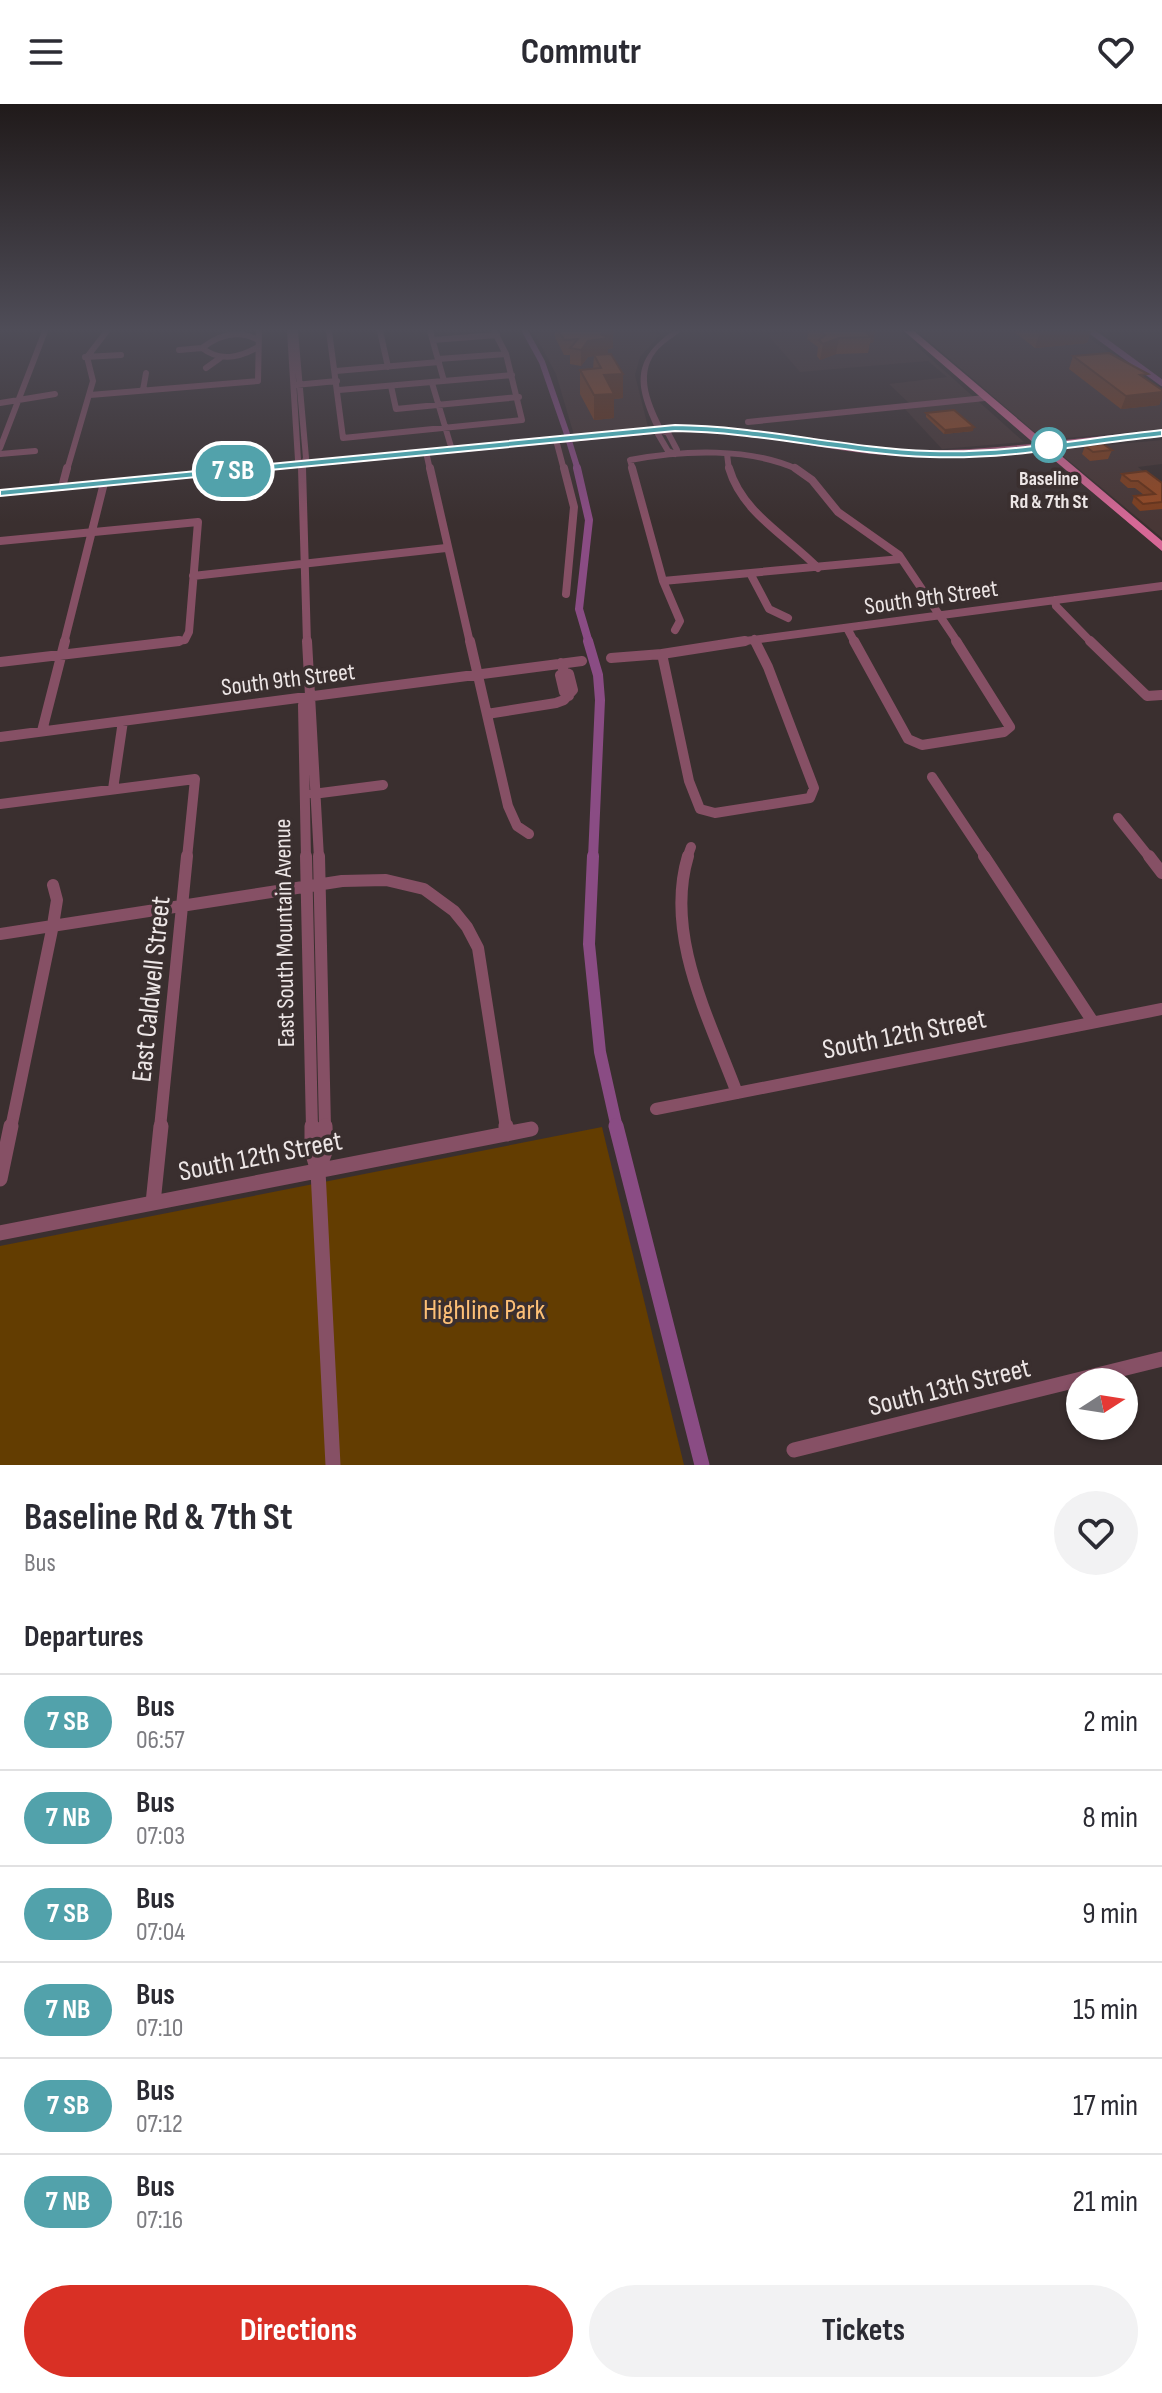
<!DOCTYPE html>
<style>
:root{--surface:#fff;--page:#f2f2f3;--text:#2b2b33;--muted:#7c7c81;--line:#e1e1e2;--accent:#d93025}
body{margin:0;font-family:"Sofia Sans Condensed",sans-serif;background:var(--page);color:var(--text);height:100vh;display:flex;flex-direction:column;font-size:30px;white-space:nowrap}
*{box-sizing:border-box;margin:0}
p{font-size:26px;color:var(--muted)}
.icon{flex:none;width:44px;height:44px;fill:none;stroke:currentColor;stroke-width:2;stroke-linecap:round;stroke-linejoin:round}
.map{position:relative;height:1361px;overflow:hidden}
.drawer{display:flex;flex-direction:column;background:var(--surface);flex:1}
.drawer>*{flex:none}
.badge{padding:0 16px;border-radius:26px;font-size:28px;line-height:52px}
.needle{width:52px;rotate:78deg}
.tools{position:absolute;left:1066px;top:1264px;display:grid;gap:16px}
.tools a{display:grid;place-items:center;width:72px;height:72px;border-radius:50%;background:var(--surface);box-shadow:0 2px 6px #0004;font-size:40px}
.map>.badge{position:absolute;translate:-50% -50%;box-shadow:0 0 0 4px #fff}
h2{padding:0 24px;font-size:30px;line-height:72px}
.round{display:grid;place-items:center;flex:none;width:84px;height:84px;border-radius:42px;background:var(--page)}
.summary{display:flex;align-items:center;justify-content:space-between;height:136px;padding:0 24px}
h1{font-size:38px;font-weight:700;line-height:60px}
.button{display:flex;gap:16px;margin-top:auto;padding:16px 24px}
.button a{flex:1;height:92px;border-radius:48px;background:var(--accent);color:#fff;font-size:32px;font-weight:700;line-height:92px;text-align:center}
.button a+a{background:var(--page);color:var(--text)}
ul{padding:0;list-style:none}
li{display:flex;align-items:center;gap:24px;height:96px;padding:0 24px;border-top:2px solid var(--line)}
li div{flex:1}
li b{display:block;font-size:30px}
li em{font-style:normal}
li .badge{min-width:88px;font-weight:700;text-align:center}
header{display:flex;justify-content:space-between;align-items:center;height:104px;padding:0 24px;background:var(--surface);font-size:36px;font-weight:700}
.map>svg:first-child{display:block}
.built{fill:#483736}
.green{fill:#633d01}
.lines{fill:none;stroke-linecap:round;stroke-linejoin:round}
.canal-far4{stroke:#8a4c84;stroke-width:6}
.canal-far3{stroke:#8a4c84;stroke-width:8}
.canal-far2{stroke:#8a4c84;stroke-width:10}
.canal-far1{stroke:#8a4c84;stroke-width:12}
.canal{stroke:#8a4c84;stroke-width:15}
.minor-far4{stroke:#865065;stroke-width:6}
.minor-far3{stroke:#865065;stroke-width:8}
.minor-far2{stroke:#865065;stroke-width:10}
.minor-far1{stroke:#865065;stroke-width:12}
.minor{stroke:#865065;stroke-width:15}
.tertiary{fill:#865065;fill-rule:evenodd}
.secondary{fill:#b35e81;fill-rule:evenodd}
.primary{fill:#d66896;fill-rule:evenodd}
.wall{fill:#7f3f1f}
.shaded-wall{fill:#683319}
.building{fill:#944924;stroke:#683319;stroke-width:2}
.line{fill:#52a2ab;stroke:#fff;stroke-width:2}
.stop-dot{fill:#fff;stroke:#52a2ab;stroke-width:4}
.labels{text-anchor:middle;stroke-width:7;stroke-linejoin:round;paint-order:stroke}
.far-stop-label{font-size:20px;font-weight:bold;fill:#ede6e6;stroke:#3a2f2f}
.street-label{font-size:24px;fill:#ede6e6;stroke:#3a2f2f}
.near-street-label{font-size:28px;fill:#ede6e6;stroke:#3a2f2f}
.near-park-label{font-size:28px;fill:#fcbf76;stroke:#3a2f2f}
</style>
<header><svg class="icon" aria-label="menu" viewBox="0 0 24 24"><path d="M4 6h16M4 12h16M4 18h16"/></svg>Commutr<svg class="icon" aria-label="heart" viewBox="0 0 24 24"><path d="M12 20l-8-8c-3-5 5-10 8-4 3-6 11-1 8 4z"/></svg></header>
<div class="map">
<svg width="1162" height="1361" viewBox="0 0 1162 1361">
<rect width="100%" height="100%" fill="#3a2f2f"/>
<path class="built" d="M553,227H647L660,231L640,253L635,271L648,323L574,331L556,270L534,229Z
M806,227H900L1024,338L942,345L903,303L911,301L889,280L947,273L928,257L800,268L768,231Z
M917,227H1080L1162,288V325L1044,336Z
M1162,336V360L1138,363L1162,382V434L1056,346Z"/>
<path class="green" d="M602,1023L684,1361H0V1142Z"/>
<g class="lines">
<path class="canal-far4" d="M525,227L542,258L568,333
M1091,227L1162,279
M569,337L578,366"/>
<path class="canal-far3" d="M577,364L589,416L579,505L589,539"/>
<path class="canal-far2" d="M588,537L598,571L600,596L593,754"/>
<path class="canal-far1" d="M593,752L589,840L600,948L617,1024"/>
<path class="canal" d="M616,1022L702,1361"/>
<path class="minor-far4" d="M290,227L298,356L302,360
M295,227L306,354L302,366
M329,227L343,334L522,316L506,250L494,227
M380,227L388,263
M430,227L444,277
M258,236C238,225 219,231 202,244C220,258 239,254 258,243
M433,236L497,231
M179,246L202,244
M85,253L121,251
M438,255L506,250
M206,264L220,254
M336,267L439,258
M432,279L452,346
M295,281L337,277
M391,282L396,305L519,293
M143,286L146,269
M339,286L512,271
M90,291L258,277L259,227
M0,299L55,290
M748,318L985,294
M660,326L668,329L677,346L675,350
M660,326L658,330L668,347L675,350
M556,336L564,366
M0,344L45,227
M426,348L430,366
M0,350L35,347
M727,350L729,366
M67,366L93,277L87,253L107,227
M633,366L630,356C683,346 750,343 799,366"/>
<path class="minor-far3" d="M302,364L307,539
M430,364L470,539
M564,364L574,403L566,490
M632,364L663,477L680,517L675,526
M729,364C742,409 787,432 818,464
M795,364L812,376L838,408L899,451L958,539
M62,383L67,364
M0,437L198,418L189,528L185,536L162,539
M751,471L769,505L788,514
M193,472L446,444
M663,477L901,455
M1055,496L1056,502L1092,539
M847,524L855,539
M754,535L756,539
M64,539L104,379
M730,539L1162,482"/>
<path class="minor-far2" d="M307,537L319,754
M470,537L508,702L517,722L529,730
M854,537L908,635L922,641L1004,628L1010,623L956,537
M1090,537L1147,592L1162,591
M662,550L689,677L700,705L715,709L810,694L814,684L768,563L755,537
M611,554L662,550L745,537
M0,558L179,537
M564,568L560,571L564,588L569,592
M487,610L556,599L564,596L573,586L569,570L564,568L561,559
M42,627L65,537
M0,633L582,557
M932,673L986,754
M113,685L123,617
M313,690L383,681
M0,700L195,675L187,754
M1118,714L1150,754
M306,754L303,601L309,592
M687,754L691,743"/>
<path class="minor-far1" d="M306,752L312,1024
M319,752L325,1024
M688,752C664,832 710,916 737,989
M984,752L1093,918
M1149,752L1162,769
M0,830L342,777L386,776L424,785L454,807L467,823L478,844L506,1024
M656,1005L1162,905
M11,1024L53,821L57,796L53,781
M160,1024L187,752"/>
<path class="minor" d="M312,1022V1047L318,1067L333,1361
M506,1022L507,1030
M318,1067L326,1045L325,1022
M0,1075L11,1022
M153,1099L161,1022
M0,1129L531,1025
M794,1346L1162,1255"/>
<path class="tertiary" d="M673,227H681C673,234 663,239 656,248C637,272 652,302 664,326L660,328L656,326C636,283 630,257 673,227Z"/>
<path class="secondary" d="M685,321C745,322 802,336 862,343C921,350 981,345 1040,339L1045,342L1040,345C981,351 921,356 862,349C802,342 745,327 685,327L0,392V386Z"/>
<path class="primary" d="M904,227H914L1045,338L1162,326V332L1052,344L1162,437V447L1041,345L1036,344V341Z"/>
</g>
<path class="wall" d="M555,227H612L613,244L608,245V249L600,251L623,294L614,295V314L594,316L580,290V266L593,265L594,252L588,253L581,262L570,260V251H564L555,233Z
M808,227H875L873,239H870L868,249L836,250L820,256L817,252L818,243L807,235Z
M1013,227H1091L1087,239L1035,244Z
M1073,252L1146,275L1162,286V294L1159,301L1121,305L1069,265Z
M926,309L973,327L944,330L926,313Z
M1085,342L1112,346L1108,355L1090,357L1082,350Z
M1122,370L1162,379V405L1140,407L1132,399L1134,392L1144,391L1135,384H1128L1120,377Z"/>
<path class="shaded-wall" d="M863,227H875L873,239H870L871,233Z
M1051,227H1091L1087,239L1035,244L1040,228Z
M613,229V244L608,245V249L588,253L581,262V246L588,237L600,230Z
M839,234L836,250L820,256L823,240Z
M623,270V294L614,295V314L594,316V291L604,271Z
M1162,288V294L1159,301L1121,305L1126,292Z
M974,323L973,327L944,330L945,326Z"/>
<path class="building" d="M559,227H612L613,229L600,230L609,234L588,237L581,246L570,244L578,235L564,236Z
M820,227H865L871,233L839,234L823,240L819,236L825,231Z
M1109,249L1148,270L1140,271L1162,286V288L1126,292L1073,252Z
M611,250L623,270L604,271L614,290L594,291L580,266L601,264L594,251Z
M954,306L974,323L945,326L926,309Z
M1103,340L1112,346L1093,348L1085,342Z
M1146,367L1162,379V398L1143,400L1134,392L1155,390L1138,377H1131L1122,370Z"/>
<linearGradient id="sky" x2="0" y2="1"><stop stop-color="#201a1a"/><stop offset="0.54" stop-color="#4f4d58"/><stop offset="1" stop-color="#4f4d58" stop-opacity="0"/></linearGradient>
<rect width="1162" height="418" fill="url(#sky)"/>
<path class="line" d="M675,321C761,322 844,344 930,347C1007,350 1086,334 1162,326V332C1086,340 1007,356 930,353C844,350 761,328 675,327L0,392V386Z"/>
<circle class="stop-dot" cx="1049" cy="341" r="16"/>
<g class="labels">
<g class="far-stop-label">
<text x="1049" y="381">Baseline<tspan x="1049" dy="23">Rd &amp; 7th St</tspan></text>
</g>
<g class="street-label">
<text transform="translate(931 493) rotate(-8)" y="8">South 9th Street</text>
<text transform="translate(288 575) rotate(-7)" y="8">South 9th Street</text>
<text transform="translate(284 829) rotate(-91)" y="8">East South Mountain Avenue</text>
</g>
<g class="near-street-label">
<text transform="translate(150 885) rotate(-84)" y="10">East Caldwell Street</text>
<text transform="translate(904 929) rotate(-11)" y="10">South 12th Street</text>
<text transform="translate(260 1051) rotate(-11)" y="10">South 12th Street</text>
<text transform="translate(949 1282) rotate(-14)" y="10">South 13th Street</text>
</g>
<g class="near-park-label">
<text x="484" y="1215">Highline Park</text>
</g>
</g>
</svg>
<div class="tools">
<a><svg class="needle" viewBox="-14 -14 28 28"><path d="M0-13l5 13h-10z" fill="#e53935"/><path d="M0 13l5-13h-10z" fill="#7c7c81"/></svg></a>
</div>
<b class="badge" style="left:233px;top:367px;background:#52a2ab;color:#fff">7 SB</b>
</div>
<section class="drawer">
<div class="summary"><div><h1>Baseline Rd &amp; 7th St</h1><p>Bus</p></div><a class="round"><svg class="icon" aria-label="heart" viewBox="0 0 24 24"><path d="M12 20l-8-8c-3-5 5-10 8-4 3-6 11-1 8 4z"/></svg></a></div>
<h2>Departures</h2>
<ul>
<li><span class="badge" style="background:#52a2ab;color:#fff">7 SB</span><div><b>Bus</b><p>06:57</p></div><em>2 min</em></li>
<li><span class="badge" style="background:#52a2ab;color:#fff">7 NB</span><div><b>Bus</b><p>07:03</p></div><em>8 min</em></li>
<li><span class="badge" style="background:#52a2ab;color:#fff">7 SB</span><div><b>Bus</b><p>07:04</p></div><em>9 min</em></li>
<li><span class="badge" style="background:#52a2ab;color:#fff">7 NB</span><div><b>Bus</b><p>07:10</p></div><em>15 min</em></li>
<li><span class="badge" style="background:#52a2ab;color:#fff">7 SB</span><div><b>Bus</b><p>07:12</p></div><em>17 min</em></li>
<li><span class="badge" style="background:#52a2ab;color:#fff">7 NB</span><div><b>Bus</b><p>07:16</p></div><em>21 min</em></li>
</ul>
<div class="button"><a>Directions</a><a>Tickets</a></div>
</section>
